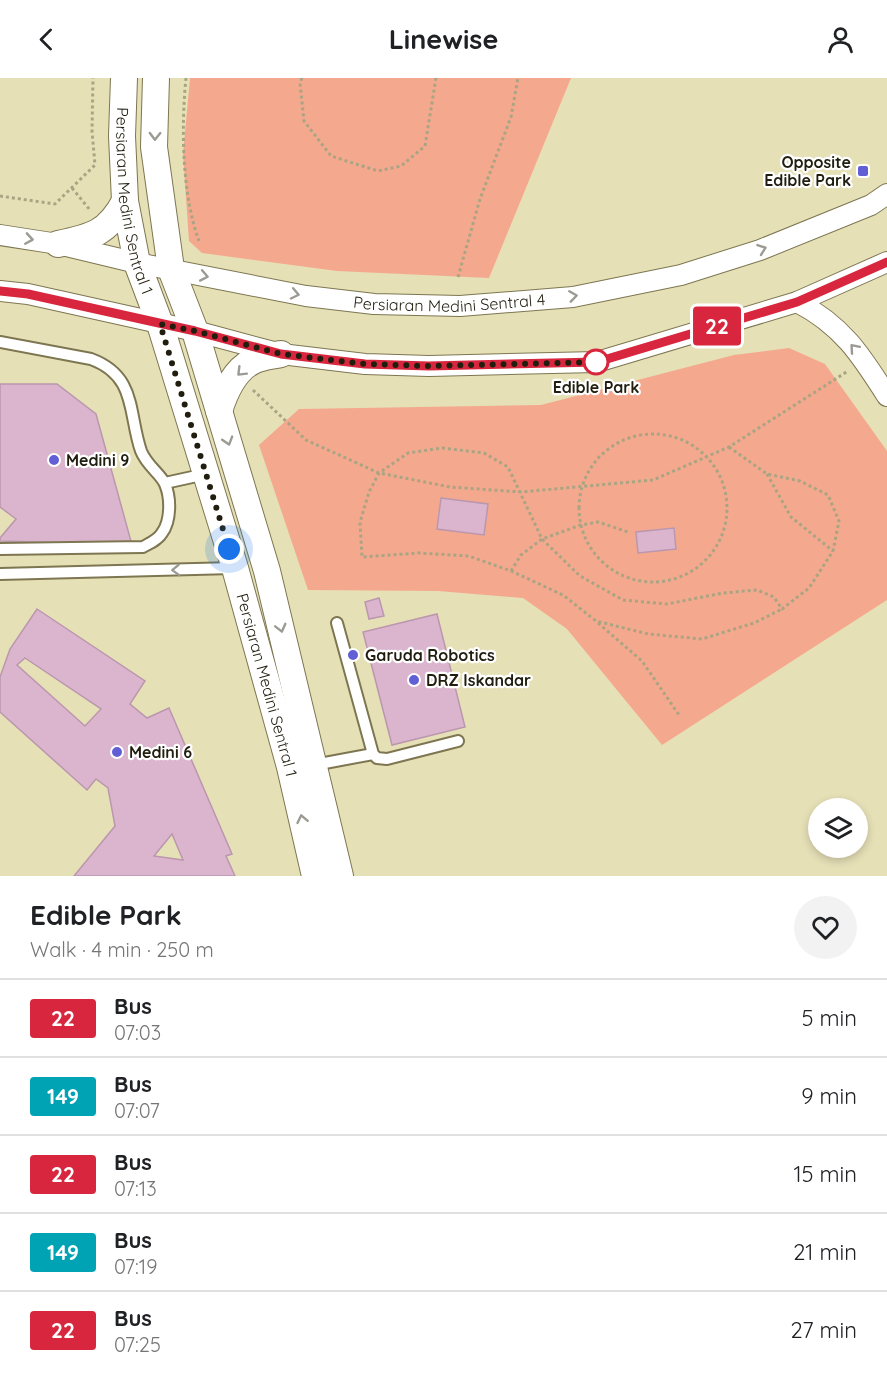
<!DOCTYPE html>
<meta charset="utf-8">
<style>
:root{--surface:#fff;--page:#f2f2f2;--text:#202124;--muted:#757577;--line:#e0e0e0}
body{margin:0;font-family:Quicksand,sans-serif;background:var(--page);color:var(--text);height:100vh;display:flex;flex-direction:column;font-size:22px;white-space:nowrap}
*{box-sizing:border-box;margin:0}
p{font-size:20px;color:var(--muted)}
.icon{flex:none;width:33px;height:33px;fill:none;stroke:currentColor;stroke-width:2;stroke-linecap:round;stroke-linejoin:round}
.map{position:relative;height:798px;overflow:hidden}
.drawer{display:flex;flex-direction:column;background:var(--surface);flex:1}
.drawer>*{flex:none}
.badge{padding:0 12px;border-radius:4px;font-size:21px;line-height:39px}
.fabs{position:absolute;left:808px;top:720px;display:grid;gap:12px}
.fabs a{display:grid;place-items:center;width:60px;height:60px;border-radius:50%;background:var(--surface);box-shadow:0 3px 9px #0003;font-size:30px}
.you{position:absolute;width:30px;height:30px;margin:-15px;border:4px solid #fff;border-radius:50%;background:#1a73e8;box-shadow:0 0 0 9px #1a73e833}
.map>.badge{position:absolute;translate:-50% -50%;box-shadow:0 0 0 3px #fff}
.round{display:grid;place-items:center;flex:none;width:63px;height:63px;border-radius:32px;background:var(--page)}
.head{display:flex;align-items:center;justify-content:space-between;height:102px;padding:0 30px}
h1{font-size:28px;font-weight:800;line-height:45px}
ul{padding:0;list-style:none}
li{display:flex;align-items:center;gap:18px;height:78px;padding:0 30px;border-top:2px solid var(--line)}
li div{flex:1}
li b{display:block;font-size:22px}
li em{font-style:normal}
li .badge{min-width:66px;font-weight:700;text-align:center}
header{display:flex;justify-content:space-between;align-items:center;height:78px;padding:0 30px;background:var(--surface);font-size:27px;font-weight:800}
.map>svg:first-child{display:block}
.green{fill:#f4a98f}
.building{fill:#dab5cd;stroke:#bb97ae;stroke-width:1.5;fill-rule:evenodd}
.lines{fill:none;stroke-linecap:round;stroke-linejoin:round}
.service-casing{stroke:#7d7651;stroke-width:14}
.minor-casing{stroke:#7d7651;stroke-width:22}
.tertiary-casing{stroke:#7d7651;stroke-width:28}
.path{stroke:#aaa483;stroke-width:3;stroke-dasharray:3 3;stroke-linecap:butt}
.service{stroke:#fff;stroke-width:10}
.minor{stroke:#fff;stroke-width:20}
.tertiary{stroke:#fff;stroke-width:26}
.oneway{stroke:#9b9a93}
.line-casing{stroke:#fff;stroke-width:14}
.line{stroke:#d7263d;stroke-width:9}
.walk{stroke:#211e0f;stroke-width:6;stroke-dasharray:0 10.8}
.poi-dot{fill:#615ed6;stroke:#fff;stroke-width:2}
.stop-dot{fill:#fff;stroke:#d7263d;stroke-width:3}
.labels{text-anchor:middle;stroke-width:4.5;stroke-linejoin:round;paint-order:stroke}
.poi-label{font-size:16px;font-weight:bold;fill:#211e0f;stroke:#fff;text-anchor:start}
.street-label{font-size:16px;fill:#211e0f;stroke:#fff}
.stop-label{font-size:16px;font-weight:bold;fill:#211e0f;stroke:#fff}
</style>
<header><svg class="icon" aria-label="back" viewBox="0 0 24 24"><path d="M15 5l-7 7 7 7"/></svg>Linewise<svg class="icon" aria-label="person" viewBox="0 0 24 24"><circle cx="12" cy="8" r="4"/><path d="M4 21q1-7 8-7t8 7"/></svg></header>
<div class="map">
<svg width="887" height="798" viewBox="0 0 887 798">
<rect width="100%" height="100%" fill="#e6e0b7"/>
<path class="green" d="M190,0H571L489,200L337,193L202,175L189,163L183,76Z
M789,270L825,286L887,373V522L662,667L567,551L523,520L438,513L308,512L259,367L299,331L541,327L734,277Z"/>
<path class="building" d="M0,306H57L96,336L132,467L0,463V460L16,441L0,429Z
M441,420L488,426L484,457L437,451Z
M674,450L676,471L638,475L636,454Z
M379,520L384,538L369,541L365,524Z
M37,531L145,603L130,626L147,640L169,630L232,776L226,778L235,798H74L115,748L108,710L96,701L87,712L0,634V599L10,571ZM25,580L101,631L85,648L17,587ZM172,756L183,782L154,778Z
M437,536L465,649L392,667L363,554Z"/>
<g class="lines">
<defs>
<path id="service" d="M0,264L91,281C137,298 128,335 141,373C147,388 160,395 165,406C171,420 171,443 162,455C158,462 150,465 143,469L0,471
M165,405L206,396
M0,496L234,490
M337,545L373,676L377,680L387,681L458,663
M314,687L373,676"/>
<g id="minor">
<path id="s1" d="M0,157L58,166L137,185L306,218L374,226L460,228L573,219L681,197L760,172L871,127L887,116"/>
<path d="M0,213L28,216L195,253L281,276L365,286L429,288L597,284L797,224L887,184"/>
<path d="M797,224C842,247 861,277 887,318"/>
</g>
<g id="tertiary">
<path id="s2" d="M124,0L122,58L125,123L137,185L160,246L235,490L290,689L315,798"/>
<path d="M156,0L154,69L171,191L195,253L267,493L340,798"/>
<path d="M58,166C92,159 108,155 125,123"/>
<path d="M219,333C225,314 234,292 253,283C261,279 272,278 281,276"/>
</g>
</defs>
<use href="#service" class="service-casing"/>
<use href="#minor" class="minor-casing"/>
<use href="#tertiary" class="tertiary-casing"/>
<path class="path" d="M186,0C181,49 182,117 199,163
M302,0L300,5L304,43L331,78L378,93L401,88L425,68L436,0
M72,110L90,132
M0,118L55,126L95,87L92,53L93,0
M458,199L480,121L511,39L518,0
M253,312L306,362L379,395L450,409L521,414L653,402L729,369L848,293
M579 430a74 74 0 1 1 148 0a74 74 0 1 1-148 0Z
M729,369L767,396L800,403L828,417L839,443L833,473L809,510L782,531L774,519L757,512L723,515L667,526L623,522L580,498L542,461L508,389L484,375L442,370L408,375L379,395L369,414L360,444L362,479L419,475L469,478L511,493L563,517L596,543L648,556L702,561L754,545L782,531
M767,396L791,439L833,473
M511,493L521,477L542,461L581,447L598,444L628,454
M598,545L642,583L679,637"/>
<use href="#service" class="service"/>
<use href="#minor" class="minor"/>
<use href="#tertiary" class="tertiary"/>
</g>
<defs><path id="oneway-chevron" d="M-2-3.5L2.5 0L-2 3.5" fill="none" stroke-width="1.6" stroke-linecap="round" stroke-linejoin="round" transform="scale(1.5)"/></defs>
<g class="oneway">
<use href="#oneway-chevron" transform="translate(155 58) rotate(91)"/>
<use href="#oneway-chevron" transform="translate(29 161) rotate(9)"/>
<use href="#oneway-chevron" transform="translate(762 171) rotate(-20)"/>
<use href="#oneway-chevron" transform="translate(204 198) rotate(11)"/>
<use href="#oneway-chevron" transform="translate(295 216) rotate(12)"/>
<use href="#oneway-chevron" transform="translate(573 218) rotate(-8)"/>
<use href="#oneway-chevron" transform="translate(854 270) rotate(-131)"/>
<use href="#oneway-chevron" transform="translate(241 294) rotate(135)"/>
<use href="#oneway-chevron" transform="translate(228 363) rotate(73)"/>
<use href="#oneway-chevron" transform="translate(176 492) rotate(178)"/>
<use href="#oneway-chevron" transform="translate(281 550) rotate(76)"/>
<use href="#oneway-chevron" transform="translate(302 741) rotate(-102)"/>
</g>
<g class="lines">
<defs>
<path id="line" d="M0,213L28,216L195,253L281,276L365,286L429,288L597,284L797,224L887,184"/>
</defs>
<use href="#line" class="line-casing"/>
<use href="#line" class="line"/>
<path class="walk" d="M229,471L160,246L195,253L281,276L365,286L429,288L596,284"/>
</g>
<g class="poi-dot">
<rect x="857" y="87" width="12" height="12" rx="3"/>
<circle cx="54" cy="382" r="6"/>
<circle cx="353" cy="577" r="6"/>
<circle cx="414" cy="602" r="6"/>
<circle cx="117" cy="674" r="6"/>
</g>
<circle class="stop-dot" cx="596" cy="284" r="12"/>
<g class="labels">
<g class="poi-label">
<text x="851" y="90" text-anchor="end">Opposite<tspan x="851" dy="18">Edible Park</tspan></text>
<text x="66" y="388">Medini 9</text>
<text x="365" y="583">Garuda Robotics</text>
<text x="426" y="608">DRZ Iskandar</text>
<text x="129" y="680">Medini 6</text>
</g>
<g class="street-label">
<text dy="6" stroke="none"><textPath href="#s2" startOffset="124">Persiaran Medini Sentral 1</textPath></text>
<text dy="6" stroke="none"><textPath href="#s1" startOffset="456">Persiaran Medini Sentral 4</textPath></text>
<text dy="6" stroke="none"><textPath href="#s2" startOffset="628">Persiaran Medini Sentral 1</textPath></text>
</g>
<g class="stop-label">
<text x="596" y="315">Edible Park</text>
</g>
</g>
</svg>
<div class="fabs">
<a><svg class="icon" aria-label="layers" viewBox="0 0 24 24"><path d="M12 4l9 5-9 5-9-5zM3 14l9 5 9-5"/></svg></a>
</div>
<div class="you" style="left:229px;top:471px"></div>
<b class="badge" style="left:717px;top:248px;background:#d7263d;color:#fff">22</b>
</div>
<section class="drawer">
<div class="head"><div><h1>Edible Park</h1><p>Walk · 4 min · 250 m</p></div><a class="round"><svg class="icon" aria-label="heart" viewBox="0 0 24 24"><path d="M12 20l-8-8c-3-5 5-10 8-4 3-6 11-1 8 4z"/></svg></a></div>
<ul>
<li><span class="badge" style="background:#d7263d;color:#fff">22</span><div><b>Bus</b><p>07:03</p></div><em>5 min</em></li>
<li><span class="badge" style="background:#00a3b4;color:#fff">149</span><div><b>Bus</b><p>07:07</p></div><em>9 min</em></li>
<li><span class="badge" style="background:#d7263d;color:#fff">22</span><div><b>Bus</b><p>07:13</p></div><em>15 min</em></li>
<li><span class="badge" style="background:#00a3b4;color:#fff">149</span><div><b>Bus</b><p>07:19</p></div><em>21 min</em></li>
<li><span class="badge" style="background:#d7263d;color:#fff">22</span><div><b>Bus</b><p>07:25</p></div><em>27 min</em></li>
</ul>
</section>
